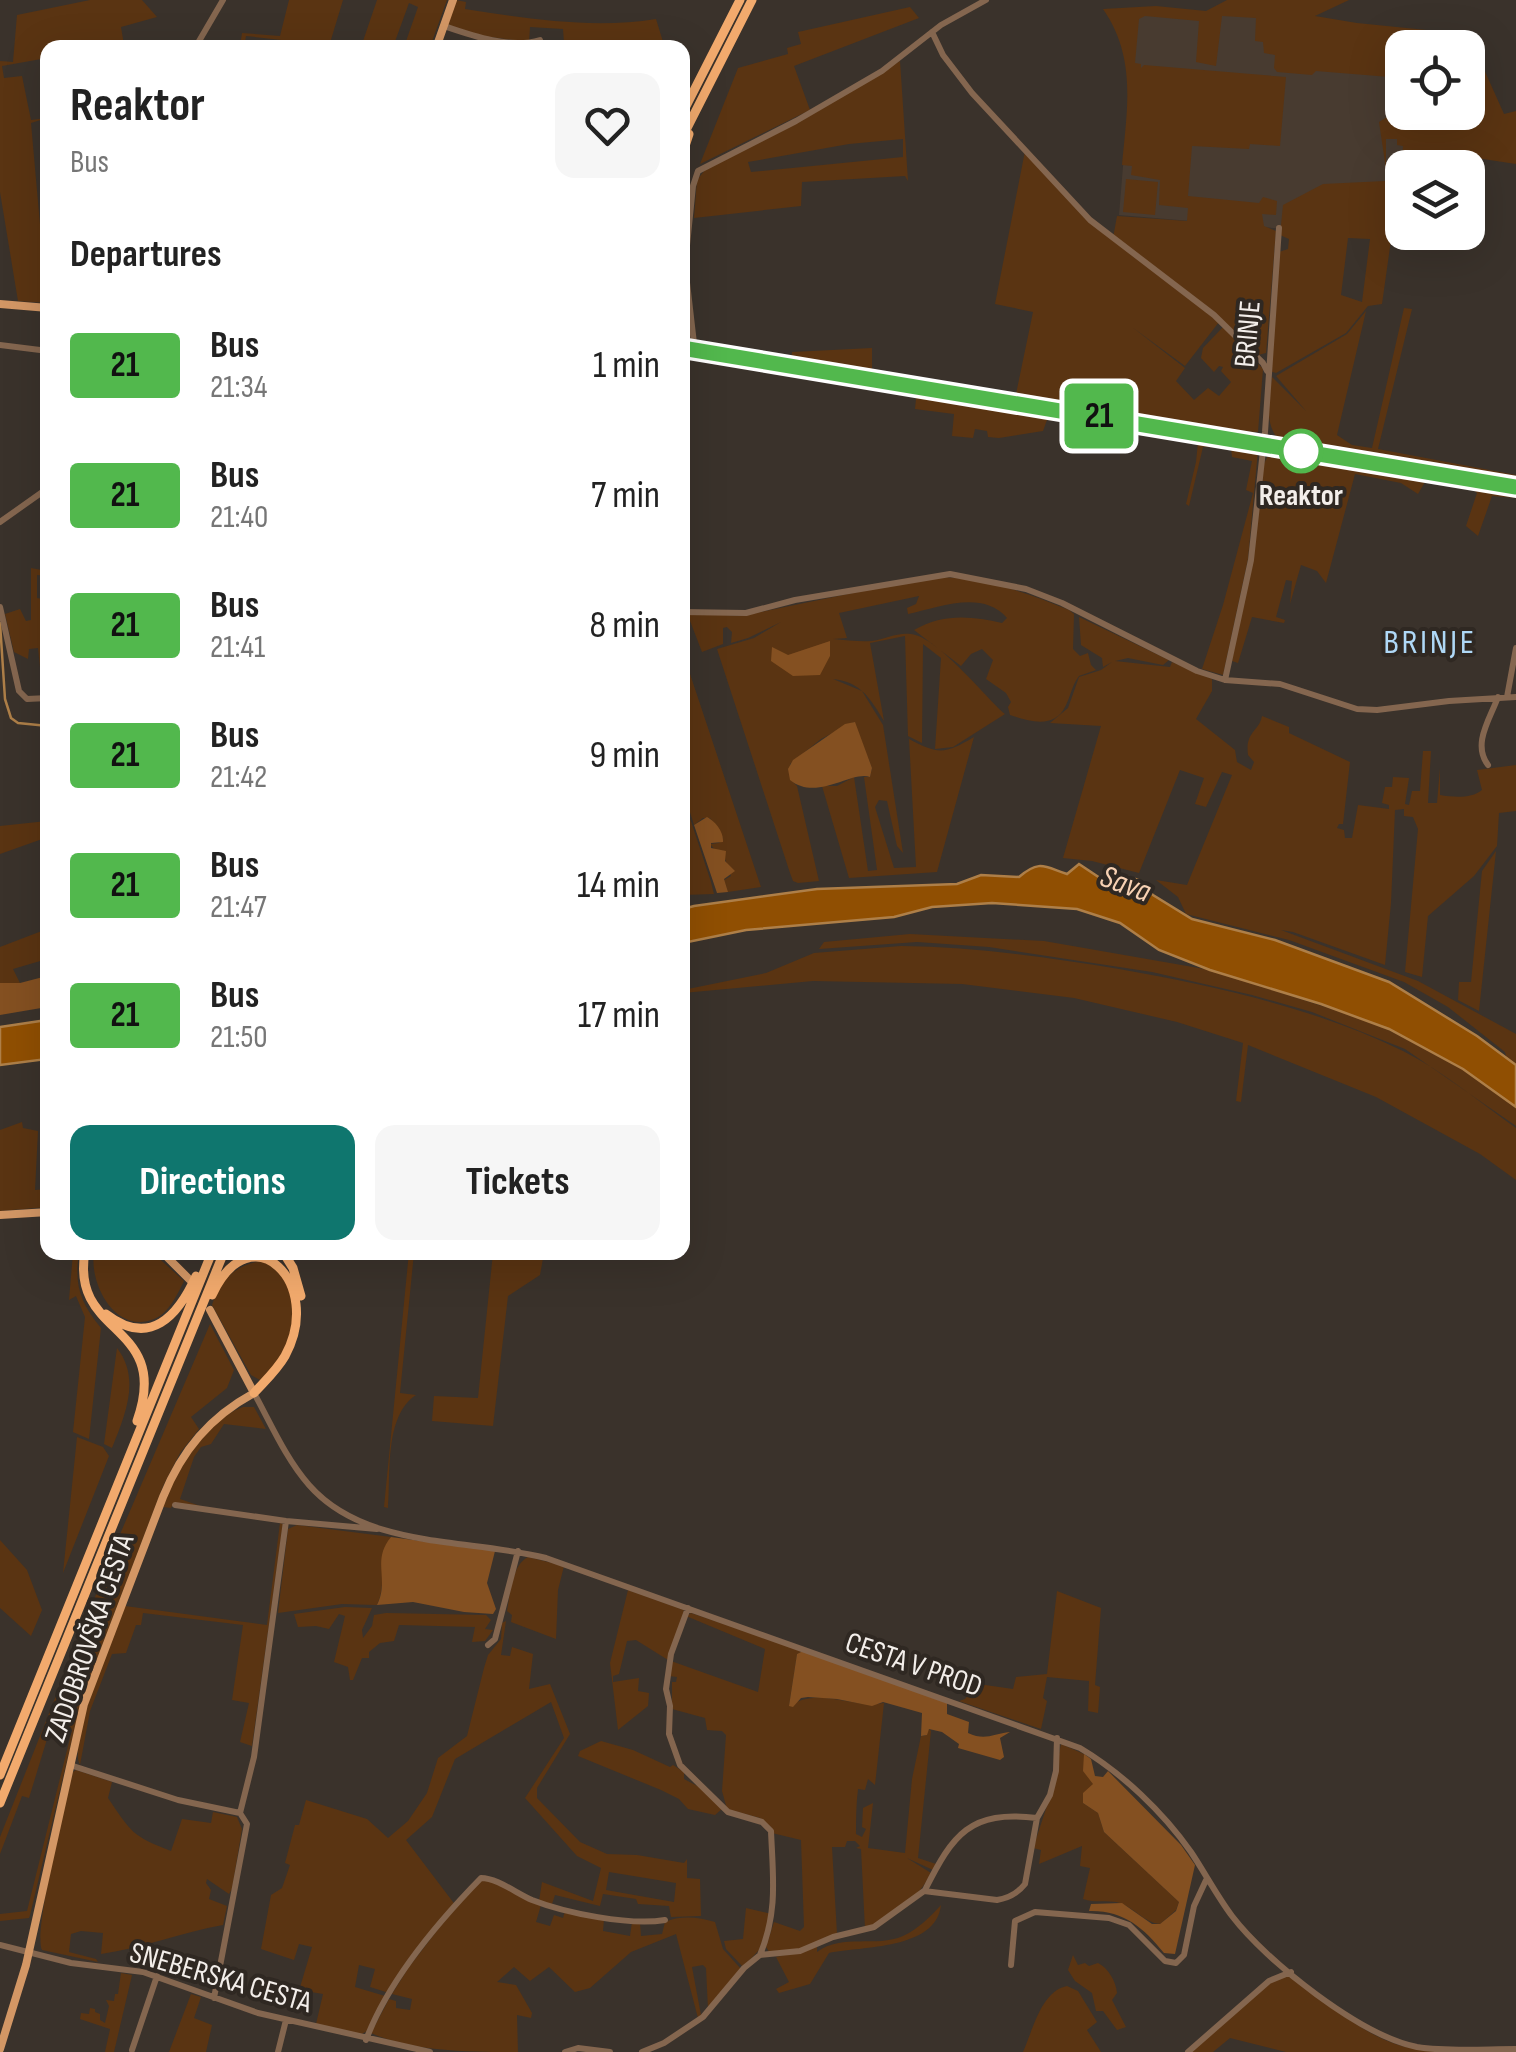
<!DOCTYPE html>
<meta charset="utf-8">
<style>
:root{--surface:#fff;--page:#f6f6f6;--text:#222;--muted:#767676;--accent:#0f766e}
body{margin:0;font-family:"Sofia Sans Condensed",sans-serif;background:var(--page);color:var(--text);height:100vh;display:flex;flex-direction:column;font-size:38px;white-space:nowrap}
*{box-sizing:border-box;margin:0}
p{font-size:32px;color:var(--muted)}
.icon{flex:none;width:55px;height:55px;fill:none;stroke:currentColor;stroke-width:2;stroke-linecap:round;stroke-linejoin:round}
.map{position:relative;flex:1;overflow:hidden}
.sheet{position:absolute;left:40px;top:40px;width:650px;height:1220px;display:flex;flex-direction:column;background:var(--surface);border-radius:20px;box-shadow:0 10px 40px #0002}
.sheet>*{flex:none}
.badge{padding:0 20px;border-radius:8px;font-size:35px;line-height:65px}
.fabs{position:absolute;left:1385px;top:30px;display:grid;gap:20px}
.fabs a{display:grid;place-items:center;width:100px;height:100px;border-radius:20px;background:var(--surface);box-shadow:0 10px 40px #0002;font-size:50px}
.map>.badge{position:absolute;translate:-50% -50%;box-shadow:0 0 0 5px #fff}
h2{padding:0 30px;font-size:38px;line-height:90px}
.round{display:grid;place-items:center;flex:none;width:105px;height:105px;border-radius:20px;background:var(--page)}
.head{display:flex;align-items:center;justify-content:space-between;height:170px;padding:0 30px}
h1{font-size:48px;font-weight:700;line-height:75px}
.primary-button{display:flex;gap:20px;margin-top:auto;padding:20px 30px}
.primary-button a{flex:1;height:115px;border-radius:20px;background:var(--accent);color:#fff;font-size:40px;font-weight:700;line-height:115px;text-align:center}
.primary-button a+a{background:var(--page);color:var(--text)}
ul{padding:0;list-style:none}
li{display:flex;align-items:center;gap:30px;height:130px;padding:0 30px}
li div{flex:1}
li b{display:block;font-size:38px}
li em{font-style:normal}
li .badge{min-width:110px;font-weight:700;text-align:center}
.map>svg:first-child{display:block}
.built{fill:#483b30}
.green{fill:#5a3412;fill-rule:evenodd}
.forest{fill:#845021}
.water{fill:#904f02;stroke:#ae7f48;stroke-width:2.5}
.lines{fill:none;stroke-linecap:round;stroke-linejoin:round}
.stream{stroke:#ae7f48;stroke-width:2.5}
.minor{stroke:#84664f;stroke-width:6}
.major{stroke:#d39765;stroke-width:8}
.highway{stroke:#f2aa6d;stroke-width:9}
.line-casing{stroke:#fff;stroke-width:22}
.line{stroke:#52b84d;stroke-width:15}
.stop-dot{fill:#fff;stroke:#52b84d;stroke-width:5}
.labels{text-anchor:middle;stroke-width:8;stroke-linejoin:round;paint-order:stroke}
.street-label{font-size:30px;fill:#f3eeea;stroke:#2f2822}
.stop-label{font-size:30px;font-weight:bold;fill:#f3eeea;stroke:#2f2822}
.water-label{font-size:32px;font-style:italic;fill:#f7d1b3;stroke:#2f2822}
.quarter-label{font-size:35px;letter-spacing:2.5px;fill:#afd8f6;stroke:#2f2822}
</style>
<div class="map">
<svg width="1516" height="2052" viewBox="0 0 1516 2052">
<rect width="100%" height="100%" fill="#3a322b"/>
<path class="built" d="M1136,8L1456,33L1402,48V112L1450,113L1402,168V232L1440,242L1119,215Z"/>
<path class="green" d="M90,0H142L157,17L121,27L124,45L48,48L47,58L2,66L4,78L22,76L31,120L47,118L31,123L47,303L18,301L0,192V61L13,62L17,15Z
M289,0H343L330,43L346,47L246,36L244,47H240L242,33L280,36Z
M377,0H447L430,47H404L418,7L409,3L393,47H361Z
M456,0L466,2L465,9C527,19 594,29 656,19L664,45L637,47L636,40L564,43L563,29L530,27L529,42L482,36L448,25Z
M1227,0H1349L1315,16L1357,23L1456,33V39L1470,38L1504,114L1516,111V164L1450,154L1448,167L1402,168V232L1443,233L1442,244L1391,240L1382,304L1368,306L1346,333L1276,373L1269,371L1279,252L1288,249L1289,239L1280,235L1283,205L1323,184L1385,181L1391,171L1392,157H1402L1403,146L1397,145V139H1386V169L1379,122L1392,114L1395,118L1402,102V112H1468V48H1402V78L1316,71L1312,75L1277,72L1274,68L1275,55L1264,53L1263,42L1255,41L1256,18L1222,16L1216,66L1196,62L1199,21L1145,16L1139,19L1135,63L1141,64V68L1144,65L1286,77L1280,146L1250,144L1249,149L1192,146L1188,196L1259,203L1263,197L1277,201L1276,215L1262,214L1264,226L1276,231L1266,353L1258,355L1225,322L1113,238L1117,216L1187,221L1188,208L1159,205L1160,180L1131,175L1132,166L1122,165C1127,109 1137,58 1103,9L1156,6L1206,11ZM1348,238L1370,239L1362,302L1341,295Z
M910,7L919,18L794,66L810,110L700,164L738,68L788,54L787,48L801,44L798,32Z
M900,61L908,181L905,176L802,182L801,206L694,218L697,180L705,170ZM903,139V157L751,172L748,162L849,144Z
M1025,151L1094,226L1219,322L1185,366L1132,327L1185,368L1176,381L1194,400L1208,388L1219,396L1231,382L1221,371L1223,367L1219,366L1214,372L1201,358L1203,348L1222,328H1226L1263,369L1258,432L1205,430L791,360L792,352L872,348V370L1016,394L1033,312L995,304Z
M1126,179L1158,182L1155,215L1123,212Z
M1404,308L1412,309L1378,449L1516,475V482L1281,442C1263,425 1269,399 1272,377L1306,411L1276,376L1347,334L1366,311L1337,435L1352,445L1372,448Z
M917,389L1176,432L1258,450L1248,559L1223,675L1202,669L1223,605L1253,493L1246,490L1252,461L1232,457L1231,448L1203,447L1189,506L1186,504L1196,462L1198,442L1103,425L1100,436L1066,438L1067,422L1047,420L1043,431L999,438L988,437L987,431L975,429L973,438L952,436L954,414L915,409Z
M1270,451L1301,460L1317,458L1516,491V498L1492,496L1478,536L1466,526L1477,493L1474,490L1425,482L1418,494L1401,483L1355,474L1326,583L1317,571L1301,565L1290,604L1292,581L1286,580L1276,617L1285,620L1284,623L1252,617L1238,663L1232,661L1263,483L1262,468Z
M31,568L47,571V576L37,575V598L47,600V606L41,607L45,667H40L38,648L29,649L28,659L14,652L5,614L20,609L26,621L31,620Z
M930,577C979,576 1023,591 1069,610L1074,614L1073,649L1080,656L1088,653L1091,665L1096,670L1079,676C1072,685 1071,695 1066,705C1055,730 1029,721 1010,715L1008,707L1011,702L1006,693L986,679L993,660L982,649L971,654L961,666L914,630C943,613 972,616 1002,623L1007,618C982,589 938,608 908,614L907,608L916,604L919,596L839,613L847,638L833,639C846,640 860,642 872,641C885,639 898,632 911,634C938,637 984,696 1005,714L953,747L935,749L941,658L923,644L922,743L908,736L905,636L870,643L884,721C870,698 861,682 833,679L862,691L883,725L903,853L897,846L887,801L879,800L875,807L894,868L916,867L909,739C939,755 945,754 974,737L940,861L937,872L849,878L822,786H837L854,777L868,871L877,870L864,777H870L872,768L854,722L821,739L790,764V779L797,786L819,881L798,883L793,881L790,873L717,649L754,638L781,622L748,638L731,643L732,632L727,627L723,628V644L702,652L687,613L741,616Z
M1079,617L1169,660L1163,665L1128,658L1115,661L1170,667L1172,662L1212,679V691L1196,719L1235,750L1237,762L1251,770L1254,762L1248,755C1245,731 1259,732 1262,716L1289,727V733L1350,762L1343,824H1339L1337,828L1344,830L1345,838H1352L1358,805L1389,809V805L1382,803L1385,787H1392L1393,777L1409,778L1405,804L1409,805L1412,791H1420L1423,751H1431L1428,803H1437L1440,768V795C1453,797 1471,799 1482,790L1477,770L1516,765V811L1499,813L1497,846L1474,876L1428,916L1422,977L1405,972L1418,829L1413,817L1404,816V809L1395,810L1391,903L1385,965L1293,932L1281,930L1418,981L1505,1028L1516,1034V1065L1507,1059L1505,1052L1448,1007L1404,982L1289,940L1186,914L1178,897L1156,880L1187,885L1232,775L1222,772L1206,807L1195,804L1204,778L1180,770L1139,873L1092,861L1063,858L1101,726L1050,723L1068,708L1079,677L1101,670L1112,662L1103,667L1102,658L1081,645Z
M686,662L761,887L728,892L724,880L731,876L722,850L716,851L710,844L719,843L723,838L710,818H703L694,825L683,790L682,664Z
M684,800L711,882L714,894L683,895Z
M47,821V842L45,838L0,854V826Z
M1496,851L1479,1011L1458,1000L1459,982H1471L1482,871Z
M47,929V959L13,969L20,983H0V947Z
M910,934L1044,941L1210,970L1375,1023L1463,1069L1516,1107V1126L1405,1049L1312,1012L1252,995L1152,972L989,947L917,942L819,949L824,942Z
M901,946C975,947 1047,957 1119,969C1215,986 1315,1008 1403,1051C1443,1071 1479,1102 1516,1128V1180L1480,1154L1376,1097L1248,1045L1241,1102L1236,1101L1243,1043L1177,1022L1074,998L962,984L813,981L683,993V990L766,973L814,953Z
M22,1122L23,1128L38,1131L35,1190L47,1189V1207L0,1211V1130Z
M409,1252L414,1253L400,1393L416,1395C384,1416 391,1474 388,1508L384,1507Z
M73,1253H79C74,1284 80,1303 101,1328L89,1439L73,1432L85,1317L76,1296L69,1300Z
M94,1253H153L184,1281C177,1295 169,1313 154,1319C115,1335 89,1283 94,1253Z
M493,1253H544L540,1275L508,1296L493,1426L432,1421L434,1396L478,1398Z
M262,1261C310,1284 296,1351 260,1380L251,1375L212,1305C220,1280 235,1265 262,1261Z
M210,1324L234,1370L227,1388L191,1417L199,1429L180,1453L163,1486L82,1698L30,1915L29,1918L0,1921V1914L27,1911L72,1730L54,1723L51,1726L29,1798L22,1796L0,1854V1837L118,1539Z
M117,1348C141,1379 125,1415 112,1448L104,1444Z
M243,1407H254L266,1429L224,1424L211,1444L201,1447L194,1457L180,1499L206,1508L173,1503L171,1508L163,1507C178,1467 201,1423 243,1407Z
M77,1437L103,1447L109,1456L63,1573Z
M280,1523L283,1524L252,1746L240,1742L249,1703L232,1700L243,1625L143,1613L141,1625H136L126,1653L112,1654L90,1711L80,1765C67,1742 114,1634 125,1606L267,1625Z
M297,1525L391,1537C376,1556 388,1583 377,1605L342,1604L278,1613L288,1529Z
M0,1540L27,1570L42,1610L31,1636L0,1608Z
M528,1557L564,1566L558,1590L556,1639L511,1622L512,1615L507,1611C510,1594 512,1565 528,1557Z
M628,1590L684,1610C680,1627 672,1643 668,1660L636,1640L627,1641L619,1674L613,1676V1682L639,1678L638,1691L649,1693L648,1706L618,1730L610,1663Z
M1057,1591L1101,1608L1095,1685L1100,1687L1098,1713L1088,1711L1089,1681L1047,1677L1043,1698L1047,1701L1041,1729L959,1701L965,1699L978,1684L1013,1689L1016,1677L1047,1674Z
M345,1607L372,1608L362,1630L363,1638L372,1626L374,1615L386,1613L486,1615L491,1620L485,1629L493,1630L485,1641L472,1642L475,1627L399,1625L394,1641L380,1643L369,1652V1658H362L353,1680H350L348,1667L334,1662L345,1616L339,1614L329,1629L316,1626L298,1627L294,1614Z
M691,1613L803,1651L797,1654L789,1706C819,1686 853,1709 884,1703L875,1785L868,1779L865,1790L858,1789C856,1805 856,1820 856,1834L862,1837L866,1829L862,1827L863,1808L873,1803L868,1848L905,1853L912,1779L921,1736H925L929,1729L931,1731L918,1858L936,1864L933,1870L907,1858L931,1873C919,1899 891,1916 865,1929L861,1849L856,1848L860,1846L855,1841H847L845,1847H832L837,1934L796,1951L770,1953L766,1947L774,1922L800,1931L804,1927L801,1840L772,1833L771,1827L760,1818L727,1809L722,1791L726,1735L722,1731L707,1730L705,1718L672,1709V1682H676L677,1677L669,1676L671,1661L758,1692L765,1649L686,1616Z
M506,1621L501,1655L510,1656L512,1647L533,1654L529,1689L550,1684L570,1734L537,1788V1798L580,1842L607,1854L637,1855L684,1863L687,1859V1878L700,1879L701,1916L671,1917L669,1906L638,1904L636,1899L603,1894L600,1906L555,1895L552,1904L539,1901L542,1882L593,1901L601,1868L577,1856L525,1798L564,1738L551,1702L455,1759L432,1817L406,1840L456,1906L389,1993L370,1987L375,1969L359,1965L355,1987L385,1996L367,2031L360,2035L316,2024L323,1994L305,1991L304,1997L298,1994L312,1947L299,1944L294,1960L261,1949L271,1895L282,1888L290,1865L285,1863L295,1825H299L306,1800L367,1819L388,1838L408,1821L427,1793L438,1758L467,1736L484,1668L488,1655L501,1639L502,1623ZM609,1872L676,1883L674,1902L606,1890Z
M601,1741L633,1750L670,1767L673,1765L684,1772V1779L701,1788L723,1808L715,1815L688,1809L679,1799L661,1790L578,1756L580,1751Z
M1061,1744L1084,1754L1094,1784L1083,1803L1098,1813L1104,1832L1179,1902L1176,1910L1160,1924C1144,1923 1132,1905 1116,1902C1105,1900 1095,1903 1083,1899L1090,1868L1080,1866L1082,1846L1039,1864L1041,1850L1033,1848L1051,1794Z
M76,1770L112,1782L108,1798C131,1832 132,1836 171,1851L182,1819L211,1823L213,1812L237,1817L242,1829L232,1889L229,1894L207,1879L206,1883L211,1890L209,1899L227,1906L223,1925C182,1932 143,1948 101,1954L103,1933L81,1931L71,1934L69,1952L96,1959L98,1962L42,1950C33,1933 66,1800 73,1772Z
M488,1879L541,1905L536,1922L550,1926L554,1915L563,1918L565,1911L604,1919L603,1931L630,1936L632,1922L640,1923L641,1936L662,1934L665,1922C680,1915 699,1917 715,1922L723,1949L741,1969L708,2009L706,1968L703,1965L692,1967L701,2015L698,2018L676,1934L631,1952L590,1988L575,1992L549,1967L530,1981L514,1967L497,1982L516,1985L532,2013L531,2018L517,2015L518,2052C471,2052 414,2052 371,2033L389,1999L396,2001V2008L410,2010L412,1999L392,1994L417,1954L478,1882Z
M941,1905C936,1950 862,1946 829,1953L810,1984L779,1993L776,1989L789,1982L776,1957L817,1947V1952C843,1933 876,1948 903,1936C918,1929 930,1917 941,1905Z
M746,1908L772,1914L759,1950L743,1967L726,1949L724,1941L743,1939Z
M1073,1955L1078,1965L1085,1963L1089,1966L1098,1963C1108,1968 1116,1981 1117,1993L1112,2000L1126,2027L1117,2030L1103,2011H1096L1092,1993L1075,1981L1068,1970Z
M121,1973L132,1975L114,2052H105L110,2029L80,2019L81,2013L89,2014L90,2008L95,2009V2012L100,2014V2020L105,2023L109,2006L106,2000L114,2001L115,1994H118Z
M1291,1976C1327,2001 1366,2040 1411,2048C1431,2052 1453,2051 1473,2052H1286L1230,2038L1213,2052H1190L1275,1978Z
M1067,1986L1078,1991L1097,2022L1087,2030L1101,2052H1023C1033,2030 1041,1991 1067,1986Z
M191,1994L201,1997L194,2018L212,2025L206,2052H169Z"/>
<path class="forest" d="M830,641V656L820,675L793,676L771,661L772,647L788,655Z
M855,722L872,768L870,777C852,770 817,802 790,780L788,769L793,760L845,724Z
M707,817C715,821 724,832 723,842L711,843V848L726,851L725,861L735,871L724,879L728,892L717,893L694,825Z
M47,976V1007L0,1015V983H20Z
M391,1537L495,1551L487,1583L496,1609L493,1614L464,1612L413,1602L377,1605C390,1579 371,1561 391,1537Z
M803,1651L947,1703V1714L969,1722L968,1733C985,1741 993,1734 1010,1732L1000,1738L1004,1757L1000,1760L958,1748L959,1744L942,1732L929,1729L927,1735L921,1736L922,1713L883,1702L872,1706L837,1699L808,1697L801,1698L793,1707L789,1706L797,1654Z
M1084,1754L1091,1759L1095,1776L1103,1777L1108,1771L1181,1845L1195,1865L1175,1954L1164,1953C1143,1927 1123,1910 1089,1911L1091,1904L1122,1903L1152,1924H1160L1176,1911L1179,1902L1104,1832L1098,1813L1083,1803V1793L1093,1784L1083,1771Z"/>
<path class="water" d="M1079,864L1106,882L1115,883L1122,875L1139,880L1153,895L1192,919L1275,940L1389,982L1477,1036L1516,1065V1107L1463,1069L1389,1029L1321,1004L1210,970L1159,950L1120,923L1077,909L992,903L932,907L894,917L746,930L683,943V909L694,906L817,889L957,884L981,875L1019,877C1040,859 1045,867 1067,874Z
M47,1020V1059L0,1065V1027Z"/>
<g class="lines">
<path class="stream" d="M0,623L5,699L11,718L18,723L48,726"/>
<path class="minor" d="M444,26C473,36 510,49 540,40
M932,32L943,55L972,93L1090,220L1214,315L1263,363L1267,371
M195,48L223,0
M0,345L48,351
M695,352L685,265L693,186L698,171L796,121L882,71L941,25L986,0
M0,522L48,488
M0,607L19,691L27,699L48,698
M682,612L746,613L795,600L950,574L1026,589L1062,603L1197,671L1225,680L1280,684L1357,709L1377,710L1449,701L1516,697
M1225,680L1251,560L1265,432L1279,228
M1507,697L1516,648
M1488,765C1472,744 1490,719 1498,697
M254,1393C271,1424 286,1459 309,1485C366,1550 469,1538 546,1558L1080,1748C1122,1773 1163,1812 1191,1852C1205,1873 1217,1896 1232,1916C1267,1962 1361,2036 1417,2047C1449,2052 1484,2049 1516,2049
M175,1505L286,1521L377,1529
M688,1608L671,1654L666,1689L670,1706L669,1734L680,1765L728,1812L762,1822L771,1831C773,1878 778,1911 760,1955
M488,1645L495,1639L518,1551
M70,1765L178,1800L240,1813L247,1824L214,1998
M240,1813L254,1757L286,1521
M925,1890C953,1834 970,1810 1037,1818
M0,1945L71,1963L143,1972L258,2013L430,2052
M1011,1965L1015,1921L1035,1912L1109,1918L1129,1925L1165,1961L1176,1963L1184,1955L1194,1906L1207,1878
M366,2040C388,1981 438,1922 481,1878C497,1878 516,1893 532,1900C565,1913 630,1926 665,1920
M132,2050L157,1976
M278,2052L286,2020
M565,2052L578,2048L610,2052
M642,2052L664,2043L703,2017L744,1968L760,1955L800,1951L833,1937L874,1927L924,1891L997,1900C1009,1898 1018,1893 1025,1884L1037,1818L1050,1795L1056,1771L1057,1738
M1188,2052L1269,1981L1291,1972"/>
<path class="major" d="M436,48L453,0
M0,304L48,308
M682,348L1516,487
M682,355L707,357
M0,1215L48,1212
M162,1252L190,1280
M0,2049L26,1965L84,1704L163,1497C182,1450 210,1417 254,1393L210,1310"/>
<path class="highway" d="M682,114L740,0
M682,138L752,0
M682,155L689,134
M85,1252C70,1338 172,1322 137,1421
M283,1252L293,1268L301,1296
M212,1295C251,1211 325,1283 285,1356C277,1370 265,1381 254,1393
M106,1314C150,1348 178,1316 196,1276
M0,1775L212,1252
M0,1803L224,1252"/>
</g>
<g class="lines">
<defs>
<path id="line" d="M682,348L1516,487"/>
</defs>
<use href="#line" class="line-casing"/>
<use href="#line" class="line"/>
</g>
<circle class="stop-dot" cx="1301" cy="451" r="20"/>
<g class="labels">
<g class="street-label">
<text transform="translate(1247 334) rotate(-85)" y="10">BRINJE</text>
<text transform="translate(89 1638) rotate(-71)" y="10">ZADOBROVŠKA CESTA</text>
<text transform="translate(914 1664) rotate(19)" y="10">CESTA V PROD</text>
<text transform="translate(221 1977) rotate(16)" y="10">SNEBERSKA CESTA</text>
</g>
<g class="stop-label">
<text x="1301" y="505">Reaktor</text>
</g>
<g class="water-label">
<text transform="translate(1126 883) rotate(20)" y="11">Sava</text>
</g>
<g class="quarter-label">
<text x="1430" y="653">BRINJE</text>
</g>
</g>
</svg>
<div class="fabs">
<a><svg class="icon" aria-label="locate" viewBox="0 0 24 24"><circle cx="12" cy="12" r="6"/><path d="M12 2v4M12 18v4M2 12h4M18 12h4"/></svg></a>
<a><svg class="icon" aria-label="layers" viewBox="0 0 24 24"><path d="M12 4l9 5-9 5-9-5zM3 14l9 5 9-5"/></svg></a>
</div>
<b class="badge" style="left:1099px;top:416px;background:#52b84d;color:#111">21</b>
<section class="sheet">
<div class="head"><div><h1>Reaktor</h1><p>Bus</p></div><a class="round"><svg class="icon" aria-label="heart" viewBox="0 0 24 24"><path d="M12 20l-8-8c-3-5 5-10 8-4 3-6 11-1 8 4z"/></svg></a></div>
<h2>Departures</h2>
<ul>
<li><span class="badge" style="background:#52b84d;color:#111">21</span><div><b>Bus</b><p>21:34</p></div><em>1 min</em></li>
<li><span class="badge" style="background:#52b84d;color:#111">21</span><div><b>Bus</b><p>21:40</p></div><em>7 min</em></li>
<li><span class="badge" style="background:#52b84d;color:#111">21</span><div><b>Bus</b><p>21:41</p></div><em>8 min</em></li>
<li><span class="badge" style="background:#52b84d;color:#111">21</span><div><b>Bus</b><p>21:42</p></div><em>9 min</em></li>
<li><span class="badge" style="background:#52b84d;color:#111">21</span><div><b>Bus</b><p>21:47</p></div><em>14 min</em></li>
<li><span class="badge" style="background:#52b84d;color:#111">21</span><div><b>Bus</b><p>21:50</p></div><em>17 min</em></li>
</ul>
<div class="primary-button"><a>Directions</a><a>Tickets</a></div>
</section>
</div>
